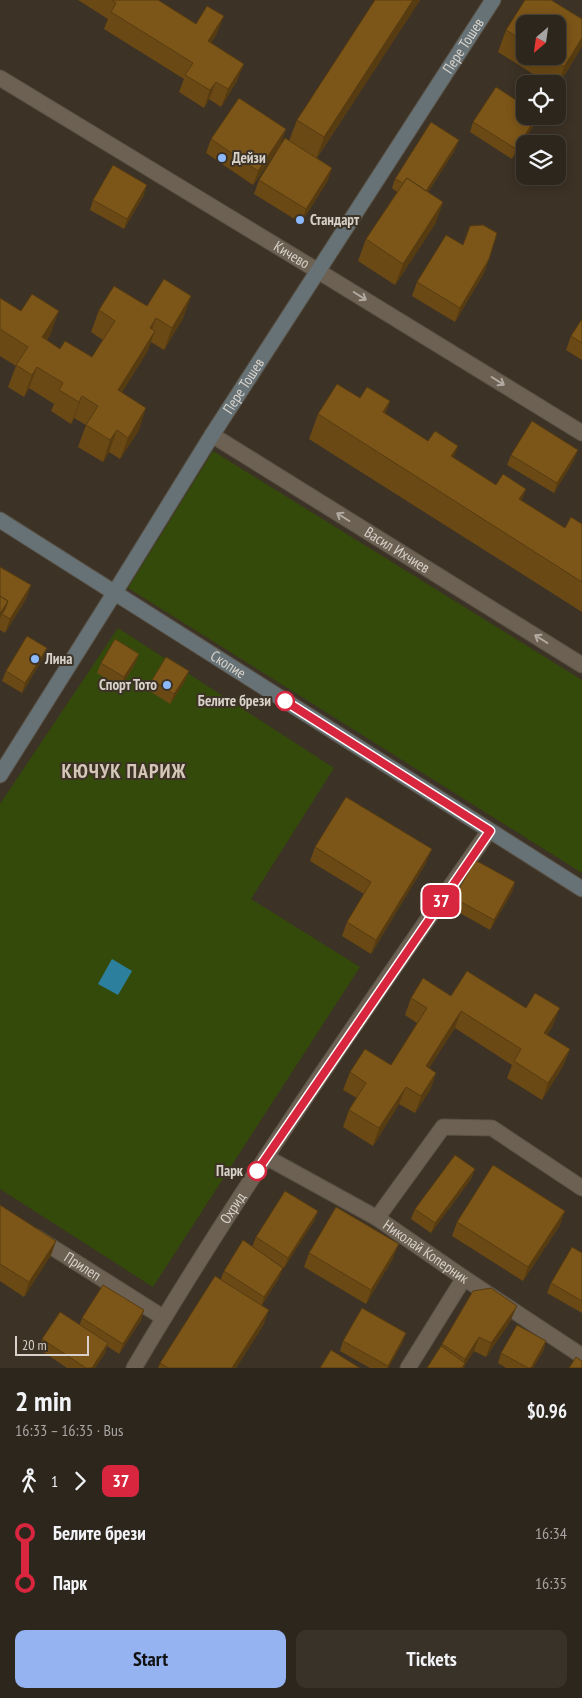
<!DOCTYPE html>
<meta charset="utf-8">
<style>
:root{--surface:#2d261c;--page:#393229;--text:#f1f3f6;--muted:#a7a5a3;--line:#48433b;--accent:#95b2f1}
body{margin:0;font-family:"PT Sans Narrow",sans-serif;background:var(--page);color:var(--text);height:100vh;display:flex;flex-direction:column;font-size:19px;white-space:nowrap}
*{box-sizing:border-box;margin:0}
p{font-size:16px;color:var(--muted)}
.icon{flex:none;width:28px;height:28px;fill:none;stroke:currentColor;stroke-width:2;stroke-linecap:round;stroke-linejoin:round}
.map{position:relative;height:1368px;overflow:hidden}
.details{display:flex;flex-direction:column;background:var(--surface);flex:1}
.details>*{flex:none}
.badge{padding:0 10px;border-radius:8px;font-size:18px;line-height:32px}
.needle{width:32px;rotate:209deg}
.tools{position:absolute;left:516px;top:15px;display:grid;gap:10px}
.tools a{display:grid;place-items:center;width:50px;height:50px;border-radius:10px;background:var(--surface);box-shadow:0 2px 12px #0003,0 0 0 1px var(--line);font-size:25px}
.scale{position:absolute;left:15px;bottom:12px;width:74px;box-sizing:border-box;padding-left:5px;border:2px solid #d7d1c9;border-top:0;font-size:14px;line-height:18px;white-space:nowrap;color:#d7d1c9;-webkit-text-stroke:4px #3c3225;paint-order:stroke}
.map>.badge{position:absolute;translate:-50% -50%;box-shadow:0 0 0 2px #fff}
.legs{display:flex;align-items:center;gap:8px;height:55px;padding:0 15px;font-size:16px}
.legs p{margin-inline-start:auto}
.summary{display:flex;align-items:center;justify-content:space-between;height:85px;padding:0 15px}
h1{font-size:28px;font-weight:800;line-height:38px}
.primary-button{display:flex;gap:10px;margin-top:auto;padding:10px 15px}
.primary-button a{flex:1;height:58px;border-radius:10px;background:var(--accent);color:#111;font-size:20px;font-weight:800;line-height:58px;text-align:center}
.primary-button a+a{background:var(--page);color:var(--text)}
ul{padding:0 15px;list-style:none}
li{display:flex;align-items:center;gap:18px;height:50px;font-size:19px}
li i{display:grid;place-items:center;width:8px;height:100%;margin:0 6px;background:currentColor}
li i::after{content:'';width:12px;height:12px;margin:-6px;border:4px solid;border-radius:50%;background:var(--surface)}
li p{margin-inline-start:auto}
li:first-child i{background:linear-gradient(#0000 50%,currentColor 0)}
li:last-child i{background:linear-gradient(currentColor 50%,#0000 0)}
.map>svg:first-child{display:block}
.green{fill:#344a0b}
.water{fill:#2c809d}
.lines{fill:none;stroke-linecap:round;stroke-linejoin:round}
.street-casing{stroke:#595146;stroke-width:17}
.secondary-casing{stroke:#595146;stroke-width:17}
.street{stroke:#6c6153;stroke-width:15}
.secondary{stroke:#667276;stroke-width:15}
.wall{fill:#6b4915;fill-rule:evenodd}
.shaded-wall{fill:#573c11}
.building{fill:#7c5518;stroke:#573c11}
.oneway{stroke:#b2aaa0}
.line-1-casing{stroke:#fff;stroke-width:11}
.line-1{stroke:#d7263d;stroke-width:8}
.poi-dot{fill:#8bb9fc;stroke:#3c3225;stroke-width:2}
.stop-1-dot{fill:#fff;stroke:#d7263d;stroke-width:2.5}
.labels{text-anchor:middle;stroke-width:4;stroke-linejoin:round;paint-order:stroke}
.street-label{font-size:15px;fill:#d7d1c9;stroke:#3c3225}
.poi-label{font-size:15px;font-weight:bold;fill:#d7d1c9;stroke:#3c3225;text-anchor:start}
.stop-label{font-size:15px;font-weight:bold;fill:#d7d1c9;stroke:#3c3225;text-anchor:end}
.district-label{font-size:20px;font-weight:bold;letter-spacing:1px;fill:#d4c7b8;stroke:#3c3225}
</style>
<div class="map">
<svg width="582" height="1368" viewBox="0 0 582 1368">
<rect width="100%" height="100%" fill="#3c3225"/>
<path class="green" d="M213,451L582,680V873L128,588Z
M118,628L334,768L251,899L360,967L153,1287L0,1189V804Z"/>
<path class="water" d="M112,959L132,971L118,995L98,984Z"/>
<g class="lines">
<defs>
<g id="street">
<path id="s1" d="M0,78L318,271L582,433"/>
<path id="s2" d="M212,435L582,665"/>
<path id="s3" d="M266,1157L377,1218L464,1278L582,1356"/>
<path d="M377,1218L443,1127L492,1128L582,1188"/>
<path id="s4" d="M36,1237L164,1318"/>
<path id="s5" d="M134,1368C243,1183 367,1007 489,831"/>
<path d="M408,1368L464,1278"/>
</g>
<g id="secondary">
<path id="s6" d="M0,520L582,889"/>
<path id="s7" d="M0,775L115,592L212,435L493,0"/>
</g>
</defs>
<use href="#street" class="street-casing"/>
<use href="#secondary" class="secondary-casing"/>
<use href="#street" class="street"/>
<use href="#secondary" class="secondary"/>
</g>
<path class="wall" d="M78,0H158L196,24L217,33L211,43L237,81L221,107L209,99L204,108L179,92L184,79L104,29L108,19Z
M375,0H420L317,158L332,168L327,182L301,223L254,194L259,180L289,141L297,120Z
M525,0H551L582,19V46L558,86V84H549L498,52L506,30ZM525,24H558V56H525Z
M473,122L534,125L512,159L470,132Z
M211,139L281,144L253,185L206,153Z
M455,150L428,192L443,202L435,224L395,285L358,261L366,239L397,192L392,188L395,179Z
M144,195L124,229L90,210L93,200Z
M463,245L489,259L484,273L455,322L412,296L417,282Z
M191,296L183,318L164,350L151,342L147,352L122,392L139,430L120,459L109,452L103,462L78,447L86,425L74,418L71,424L51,411L54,404L29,388L24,397L8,387L16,366L0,356V298L51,333L47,340L60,349L92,357L103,340L91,332L99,310L147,306Z
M582,319V360L566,350L571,336Z
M360,398L390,401L385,414L496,485L526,489L521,501L565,528L582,524V612L309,439L318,414Z
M511,455L574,460L554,493L507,465Z
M0,567L31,585L26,599L5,633L0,630Z
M47,648L43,658L22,693L2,681L6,671Z
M139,654L135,664L121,687L97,673L101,663Z
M189,671L185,681L170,704L148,690L152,680Z
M315,847L426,863L371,954L342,936L347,922L364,894L310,861Z
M515,882L512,892L490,930L451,908L454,898Z
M451,996L553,1025L547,1035L570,1049L563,1066L542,1100L507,1078L512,1065L455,1028L429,1068L436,1073L430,1090L415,1113L399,1104L373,1146L343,1127L349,1110L357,1098L343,1090L350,1072L391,1065L417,1023L405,1015L411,998Z
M475,1169L471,1179L431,1233L411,1219L415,1209Z
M0,1205L56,1241L51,1255L24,1297L0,1281Z
M318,1211L314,1221L284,1268L269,1258L279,1278L262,1305L264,1324L236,1368H158L160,1363L221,1279L224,1271L252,1247L256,1237Z
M457,1222L560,1225L523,1281L452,1236Z
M309,1253L393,1258L366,1304L304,1267Z
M582,1253V1313L547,1293L551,1283Z
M144,1310L141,1320L119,1354L107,1346L105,1353L95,1368H67L39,1349L42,1339L80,1324L82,1318Z
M511,1320L486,1357L474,1351L465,1364L464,1368H427L441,1347L442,1344Z
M406,1333L402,1343L388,1368H370L340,1351L343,1341Z
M546,1341L543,1351L533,1368H506L498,1363L501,1353Z"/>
<path class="shaded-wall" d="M413,0H420L316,159L324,137Z
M224,16L217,33L202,59L208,41Z
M582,38V46L558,86L564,67Z
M244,64L237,81L221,107L228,89Z
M216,82L209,99L204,108L210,90Z
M537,116L534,125L512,159L516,149Z
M286,129L281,144L253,185L258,171Z
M459,140L455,150L419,206L423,196Z
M332,168L327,182L301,223L306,209Z
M147,185L144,195L124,229L127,219Z
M443,202L435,224L395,285L403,264Z
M489,259L484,273L455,322L460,308Z
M191,296L183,318L164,350L172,328Z
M59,311L51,333L34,359L42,337Z
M156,318L148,340L150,328Z
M155,331L147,352L110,411L118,390Z
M37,367L29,388L24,397L32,375Z
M82,396L74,418L71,424L79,402Z
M390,401L381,426L383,412Z
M146,408L139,430L120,459L128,438Z
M117,430L109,452L103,462L110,440Z
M458,446L449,470L451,456Z
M578,450L574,460L554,493L557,483Z
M526,489L517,513L519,499Z
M31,585L26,599L5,633L10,619Z
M8,601L3,615L2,614L0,619V614Z
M47,648L43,658L22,693L25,683Z
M139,654L135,664L121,687L124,677Z
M189,671L185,681L170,704L174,694Z
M432,849L426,863L371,954L376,940Z
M515,882L512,892L490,930L494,920Z
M560,1008L553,1025L538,1050L544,1033Z
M461,1011L455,1028L419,1083L426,1066Z
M570,1049L563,1066L542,1100L548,1083Z
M436,1073L430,1090L415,1113L421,1096Z
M406,1087L399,1104L373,1146L379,1128Z
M475,1169L471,1179L431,1233L435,1223Z
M318,1211L314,1221L284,1268L288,1258Z
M565,1211L560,1225L523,1281L528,1267Z
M56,1241L51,1255L24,1297L29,1282Z
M399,1244L393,1258L366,1304L371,1290Z
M283,1268L279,1278L261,1307L264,1297Z
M517,1306L511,1320L486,1357L491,1343Z
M144,1310L141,1320L119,1354L123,1344Z
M269,1310L264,1324L236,1368H232Z
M406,1333L402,1343L388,1368H387Z
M479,1337L474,1351L465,1364L464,1368H461L465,1359Z
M546,1341L543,1351L533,1368H531Z
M108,1343L105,1353L95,1368H92Z"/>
<path class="building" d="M112,0H158L196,24L207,6L224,16L208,41L244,64L228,89L216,82L210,90L185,75L193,63L111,12L116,3Z
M375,0H413L324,137L297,120Z
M525,0H551L582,19V38L564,67L548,56H558V24H525V42L506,30Z
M496,87L525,106V116H537L516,149L473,122Z
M239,98L286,129L258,171L211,139Z
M431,122L459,140L426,191L407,178L403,183L395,179Z
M285,138L332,168L306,209L259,180Z
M113,165L147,185L127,219L93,200Z
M407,178L443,202L403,264L366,239Z
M483,225L497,233L489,259L460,308L417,282L446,235L463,245L470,226Z
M164,279L191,296L172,328L156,318L150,328L155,331L118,390L146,408L128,438L117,430L110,440L86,425L98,406L82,396L79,402L59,390L63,383L37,367L32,375L16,365L28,347L0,329V298L21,311L32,294L59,311L42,337L60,349L65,341L92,357L115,321L99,310L114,286L147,306Z
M582,319V343L571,336Z
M337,384L360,398L367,387L390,401L383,412L428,441L435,431L458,446L451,456L496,485L503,474L526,489L519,499L565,528L571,517L582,524V582L318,414Z
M532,421L578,450L557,483L511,455Z
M0,567L31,585L10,619L2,614L5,609L8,601L0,596Z
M0,596L8,601L0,614Z
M27,636L47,648L25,683L6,671Z
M115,639L139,654L124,677L101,663Z
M166,657L189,671L174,694L152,680Z
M346,797L432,849L376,940L347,922L371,882L315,847Z
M475,860L515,882L494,920L454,898Z
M467,971L526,1008L535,993L560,1008L544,1033L570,1049L548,1083L514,1061L521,1049L461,1011L426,1066L436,1073L421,1096L406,1087L379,1128L349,1110L366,1083L350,1072L365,1049L391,1065L427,1008L411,998L423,978L451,996Z
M455,1155L475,1169L435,1223L415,1209Z
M493,1165L565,1211L528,1267L457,1222Z
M285,1191L318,1211L288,1258L256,1237Z
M0,1205L56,1241L29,1282L0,1264Z
M336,1207L399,1244L371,1290L309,1253Z
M243,1240L283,1268L264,1297L224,1271Z
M572,1247L582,1253V1301L551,1283Z
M215,1276L269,1310L232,1368H168L160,1363Z
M103,1285L144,1310L123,1344L82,1318Z
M491,1288L517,1306L491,1343L479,1337L465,1359L442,1344L473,1291Z
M362,1308L406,1333L388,1366L343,1341Z
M60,1312L108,1343L92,1368H86L42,1339Z
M517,1325L546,1341L531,1368H528L501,1353Z
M441,1346L465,1363L462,1368H427Z
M331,1350L360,1368H320Z
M576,1357L582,1361V1368H569Z"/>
<defs><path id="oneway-shaft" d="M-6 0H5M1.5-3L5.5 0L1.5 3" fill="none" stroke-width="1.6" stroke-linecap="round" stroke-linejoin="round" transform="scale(1.25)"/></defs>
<g class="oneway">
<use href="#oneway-shaft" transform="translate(360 296) rotate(32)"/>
<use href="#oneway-shaft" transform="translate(498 381) rotate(32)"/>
<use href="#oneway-shaft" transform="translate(343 517) rotate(-148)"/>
<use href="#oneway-shaft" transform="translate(541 639) rotate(-148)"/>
</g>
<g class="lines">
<defs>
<path id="line-1" d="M257,1171L490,831L285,701"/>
</defs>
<use href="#line-1" class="line-1-casing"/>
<use href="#line-1" class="line-1"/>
</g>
<g class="poi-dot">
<circle cx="222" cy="158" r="5"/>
<circle cx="300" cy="220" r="5"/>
<circle cx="35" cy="659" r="5"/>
<circle cx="167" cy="685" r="5"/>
</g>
<g class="stop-1-dot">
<circle cx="285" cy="701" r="9"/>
<circle cx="257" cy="1171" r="9"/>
</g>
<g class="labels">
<g class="street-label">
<text dy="5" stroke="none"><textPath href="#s7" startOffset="864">Пере Тошев</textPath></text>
<text dy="5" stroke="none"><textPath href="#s1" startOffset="341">Кичево</textPath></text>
<text dy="5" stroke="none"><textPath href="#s7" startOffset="459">Пере Тошев</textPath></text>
<text dy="5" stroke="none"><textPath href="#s2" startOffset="218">Васил Ихчиев</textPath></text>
<text dy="5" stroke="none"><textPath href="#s6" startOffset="270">Скопие</textPath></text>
<text dy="5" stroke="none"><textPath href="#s5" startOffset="188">Охрид</textPath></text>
<text dy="5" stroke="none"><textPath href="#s3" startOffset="186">Николай Коперник</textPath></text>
<text dy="5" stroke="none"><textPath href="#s4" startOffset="55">Прилеп</textPath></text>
</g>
<g class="poi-label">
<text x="232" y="163">Дейзи</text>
<text x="310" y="225">Стандарт</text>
<text x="45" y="664">Лина</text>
<text x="157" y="690" text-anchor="end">Спорт Тото</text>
</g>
<g class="stop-label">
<text x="271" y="706">Белите брези</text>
<text x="243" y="1176">Парк</text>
</g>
<g class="district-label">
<text x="124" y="778">КЮЧУК ПАРИЖ</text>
</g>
</g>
</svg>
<div class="tools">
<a><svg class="needle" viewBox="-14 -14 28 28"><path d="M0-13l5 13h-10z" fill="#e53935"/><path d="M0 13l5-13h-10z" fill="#a7a5a3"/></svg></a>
<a><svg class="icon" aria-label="locate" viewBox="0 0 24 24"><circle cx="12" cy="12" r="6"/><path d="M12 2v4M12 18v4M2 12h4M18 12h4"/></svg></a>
<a><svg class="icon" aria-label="layers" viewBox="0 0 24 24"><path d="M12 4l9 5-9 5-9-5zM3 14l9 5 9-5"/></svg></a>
</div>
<div class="scale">20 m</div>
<b class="badge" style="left:441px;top:901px;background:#d7263d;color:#fff">37</b>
</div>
<section class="details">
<div class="summary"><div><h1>2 min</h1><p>16:33 – 16:35 · Bus</p></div><b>$0.96</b></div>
<div class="legs"><svg class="icon" aria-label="walk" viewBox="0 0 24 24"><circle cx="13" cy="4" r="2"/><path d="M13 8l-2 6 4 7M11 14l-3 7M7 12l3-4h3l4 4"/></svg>1<svg class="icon" aria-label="forward" viewBox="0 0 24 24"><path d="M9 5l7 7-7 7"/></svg><b class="badge" style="background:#d7263d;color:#fff">37</b></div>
<ul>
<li><i style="color:#d7263d"></i><b>Белите брези</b><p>16:34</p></li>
<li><i style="color:#d7263d"></i><b>Парк</b><p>16:35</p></li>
</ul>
<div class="primary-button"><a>Start</a><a>Tickets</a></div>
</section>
